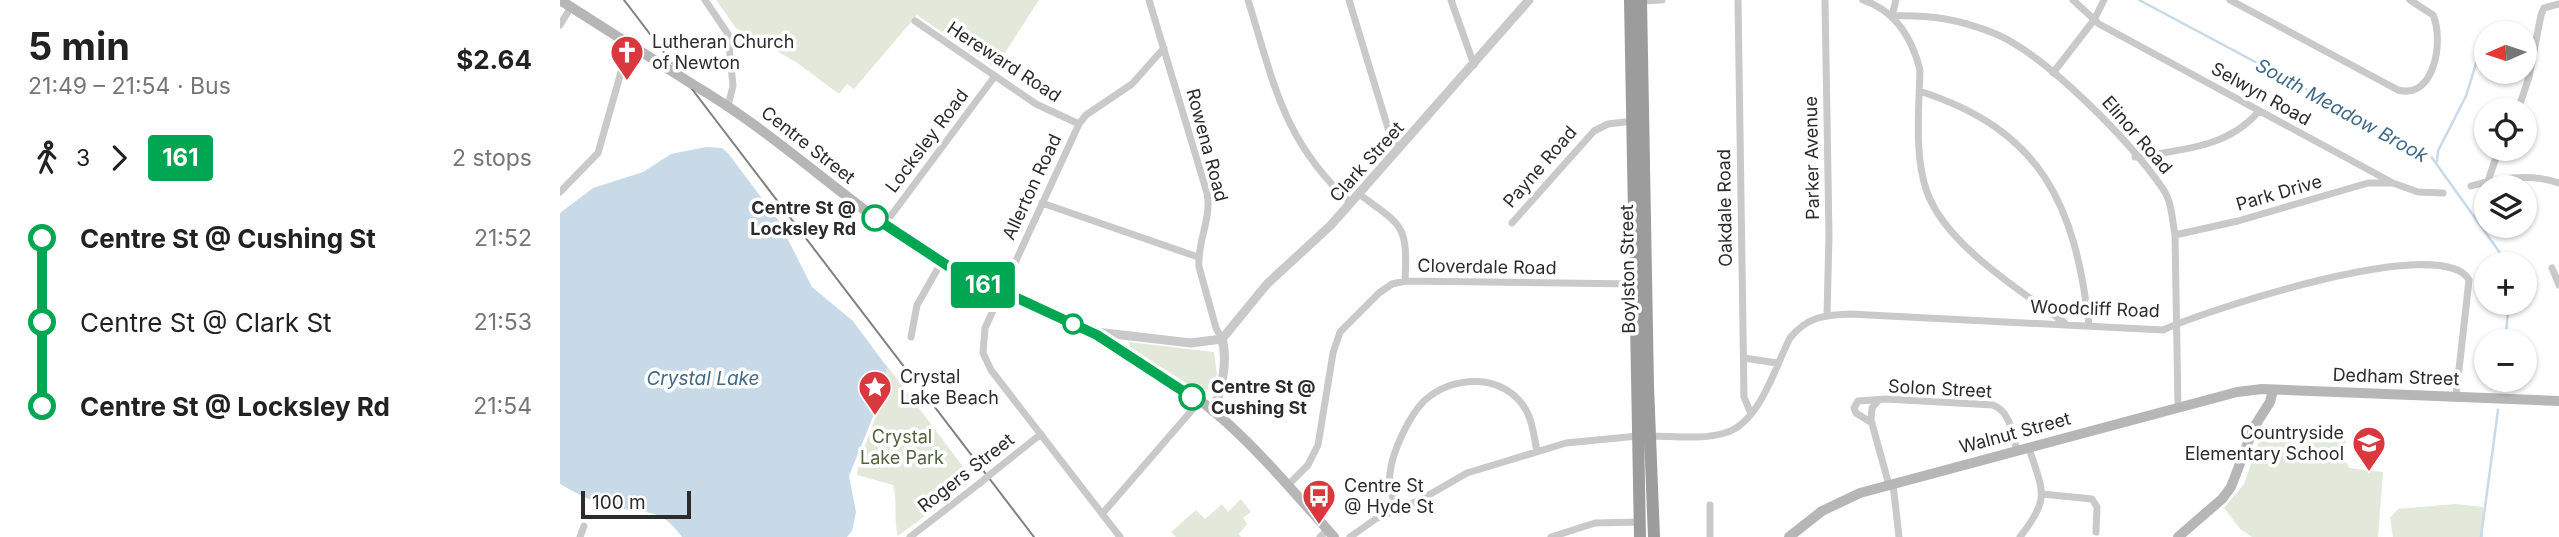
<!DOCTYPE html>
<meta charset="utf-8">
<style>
:root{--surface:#fff;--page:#f6f6f6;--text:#222;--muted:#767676}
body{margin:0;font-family:Inter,sans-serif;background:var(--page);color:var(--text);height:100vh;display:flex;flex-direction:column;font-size:26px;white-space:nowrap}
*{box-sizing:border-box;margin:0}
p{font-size:23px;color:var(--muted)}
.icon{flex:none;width:38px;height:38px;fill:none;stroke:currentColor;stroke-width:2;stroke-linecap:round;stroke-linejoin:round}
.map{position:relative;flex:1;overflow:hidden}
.sheet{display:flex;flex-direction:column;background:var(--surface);width:560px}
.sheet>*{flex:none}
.badge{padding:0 14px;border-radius:5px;font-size:24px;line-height:46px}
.needle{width:46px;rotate:267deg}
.buttons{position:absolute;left:1914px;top:21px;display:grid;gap:14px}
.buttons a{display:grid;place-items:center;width:63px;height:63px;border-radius:50%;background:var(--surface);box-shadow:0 2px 5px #0004;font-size:35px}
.scale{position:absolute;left:21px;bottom:18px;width:110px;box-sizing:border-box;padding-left:7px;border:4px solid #2c2c2c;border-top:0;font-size:19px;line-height:24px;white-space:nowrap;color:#2c2c2c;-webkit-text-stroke:5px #fff;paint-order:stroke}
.map>.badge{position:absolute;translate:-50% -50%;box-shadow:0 0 0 4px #fff}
.legs{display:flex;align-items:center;gap:10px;height:77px;padding:0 28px;font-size:23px}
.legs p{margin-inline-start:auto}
.head{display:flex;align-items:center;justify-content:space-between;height:119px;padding:0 28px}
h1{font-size:38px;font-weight:700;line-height:52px}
ul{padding:0 28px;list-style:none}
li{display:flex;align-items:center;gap:24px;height:84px;font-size:26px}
li i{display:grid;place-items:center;width:10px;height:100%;margin:0 9px;background:currentColor}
li i::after{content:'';width:18px;height:18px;margin:-9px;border:5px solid;border-radius:50%;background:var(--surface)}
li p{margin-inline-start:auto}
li:first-child i{background:linear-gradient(#0000 50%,currentColor 0)}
li:last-child i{background:linear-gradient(currentColor 50%,#0000 0)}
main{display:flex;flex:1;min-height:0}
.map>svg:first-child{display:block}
.green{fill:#e2e9db}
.water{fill:#c8dae8}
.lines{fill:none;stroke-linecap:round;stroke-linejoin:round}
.stream{stroke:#c8dae8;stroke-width:2.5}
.minor{stroke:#c9c9c9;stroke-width:7}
.tertiary{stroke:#c9c9c9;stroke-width:9}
.secondary{stroke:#b6b6b6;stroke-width:10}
.trunk{stroke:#9c9c9c;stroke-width:12}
.tram{stroke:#818181;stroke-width:2}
.minor-bridge{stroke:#c9c9c9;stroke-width:7}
.secondary-bridge{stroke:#b6b6b6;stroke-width:10}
.line-1-casing{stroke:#fff;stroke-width:16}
.line-1{stroke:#00a651;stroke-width:10}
.stop-1-dot{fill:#fff;stroke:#00a651;stroke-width:3.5}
.labels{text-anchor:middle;stroke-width:7;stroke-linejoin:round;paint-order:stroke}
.poi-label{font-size:18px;fill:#2c2c2c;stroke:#fff;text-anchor:start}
.street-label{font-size:18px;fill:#2c2c2c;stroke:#fff}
.stop-label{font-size:18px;font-weight:bold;fill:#2c2c2c;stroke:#fff;text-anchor:end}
.park-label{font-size:18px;fill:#4e653d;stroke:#fff}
.water-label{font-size:19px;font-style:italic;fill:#406988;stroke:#fff}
</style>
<main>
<section class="sheet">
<div class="head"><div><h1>5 min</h1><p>21:49 – 21:54 · Bus</p></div><b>$2.64</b></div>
<div class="legs"><svg class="icon" aria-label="walk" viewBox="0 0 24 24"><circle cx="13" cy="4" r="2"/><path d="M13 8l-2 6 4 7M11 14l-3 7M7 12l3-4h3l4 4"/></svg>3<svg class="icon" aria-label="forward" viewBox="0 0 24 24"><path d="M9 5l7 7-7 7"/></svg><b class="badge" style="background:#00a651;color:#fff">161</b><p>2 stops</p></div>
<ul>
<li><i style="color:#00a651"></i><b>Centre St @ Cushing St</b><p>21:52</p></li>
<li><i style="color:#00a651"></i><span>Centre St @ Clark St</span><p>21:53</p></li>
<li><i style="color:#00a651"></i><b>Centre St @ Locksley Rd</b><p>21:54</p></li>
</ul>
</section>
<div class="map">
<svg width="1999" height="537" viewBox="0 0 1999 537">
<rect width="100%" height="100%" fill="#fff"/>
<path class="green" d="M156,0H479L435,68L357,15L294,89L287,84L279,94L236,62L176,28Z
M569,342L654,352L657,374L652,389L638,391L570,347Z
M325,363L413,480L338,536C333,518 338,502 333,485L297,475C301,443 334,389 325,363Z
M1702,433L1786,435L1785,459L1789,468L1823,472L1818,537H1692L1680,529L1664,508L1684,484Z
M681,499L691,512L683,518L687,524L679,534L681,537H616L611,532L636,510L645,519L662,504L668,512Z
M1895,504L1923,507V537H1833L1830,518L1838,509Z"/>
<path class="water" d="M146,147L162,148L168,153L218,220L252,287L293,321L327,367L325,387L289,476L296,512L292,531L287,537H122C98,504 85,516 50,506C32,502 16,493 0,484V213L33,188L83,172L111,154Z"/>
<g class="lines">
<path class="stream" d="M1579,0L1870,155L1948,264
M1877,161L1878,151L1906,96L1919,54
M1945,341L1949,303
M1939,387L1940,380
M1921,537L1938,410"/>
<path class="minor" d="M145,0L168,34L173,86L168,106
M589,0L647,193C652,219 637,241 639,267L656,328L662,339
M688,0C714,83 723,142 791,203
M789,0L831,138L838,150
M891,0L914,65
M1178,0L1184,397L1191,414
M1265,0L1269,236L1267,315
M1303,0C1336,11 1352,38 1360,70C1359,108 1354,156 1367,192C1386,245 1461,291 1505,323
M1336,0L1332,16C1372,15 1399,19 1436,34C1487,56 1571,142 1603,189C1612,202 1612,219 1615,235L1618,407
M1513,0L1539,24L1833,183L1858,192L1883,193
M1670,0L1838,90C1875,100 1884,40 1873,15L1850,0
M1081,1L1102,0
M355,21L476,104L519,124
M0,25L11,7
M1493,73L1534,20L1544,0
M1359,91C1482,130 1515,205 1529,325
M1958,110L1969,77L1981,15L1984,8L1999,4
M1575,157C1620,150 1668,148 1699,111
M1928,181L1939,149
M1911,186C1939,178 1971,173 1999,183
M0,192L38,153L69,44
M799,194C842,226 848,223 845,281
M482,203L638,257
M952,223L1034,131L1048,124L1073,121
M324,225L435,76
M1615,235L1678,221L1808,183H1832
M1992,268L1999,285
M351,337L357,305L381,263
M1184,358L1217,363
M1318,401L1312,408L1311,420L1329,485
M1312,423L1296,413L1294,408L1298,401L1325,399L1433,405C1451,412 1452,434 1457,451
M1089,436C1113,436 1142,440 1165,433C1200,423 1215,367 1230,338C1247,317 1264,315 1290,314L1603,330C1647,310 1883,232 1909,280L1896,396
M432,473L481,434
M1333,484L1339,537
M727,486L748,465L758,445L773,353L780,332L819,293L832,284L845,281L1076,284
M1482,494L1532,499L1537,507L1536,532
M1150,505V537
M837,510C833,498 828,486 830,473C832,452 849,416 864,401C893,374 945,373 966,410C973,422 974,437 977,451
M543,513L639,402
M20,537L24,526
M350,537L420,483
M560,537L431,370L423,353L425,328L519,124L526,115L572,84L604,48
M760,537L768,530
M790,537L817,518L860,500L907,473L1006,443L1078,436
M991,537L1035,523L1080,522
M1460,537C1491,497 1483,493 1469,448"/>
<path class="tertiary" d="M536,332L631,343L662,339L707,284L771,225L969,0
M652,411C662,393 668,359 662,339"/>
<path class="secondary" d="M0,0L99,63
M132,84C215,132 284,201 365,252C419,287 481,304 537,335C580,359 628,388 665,421C704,456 739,498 774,537
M1229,537L1262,511L1300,493L1677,392L1702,389L1999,401
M1618,537L1662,499L1671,487L1694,427L1710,402L1713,390"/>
<path class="trunk" d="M1070,0L1080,537
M1081,0L1088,386L1094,537"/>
<path class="tram" d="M64,0L474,537"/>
<path class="minor-bridge" d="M420,483L432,473"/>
<path class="secondary-bridge" d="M99,63L132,84"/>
</g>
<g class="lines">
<defs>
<path id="line-1" d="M315,218L388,266L537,335L632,397"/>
</defs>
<use href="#line-1" class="line-1-casing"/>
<use href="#line-1" class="line-1"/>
</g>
<defs>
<symbol id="church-pin" viewBox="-11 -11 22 30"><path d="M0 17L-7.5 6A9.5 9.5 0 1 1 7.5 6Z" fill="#d9393e" stroke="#fff"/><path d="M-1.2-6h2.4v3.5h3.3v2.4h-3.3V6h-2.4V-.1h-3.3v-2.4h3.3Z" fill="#fff"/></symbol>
<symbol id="sight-pin" viewBox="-11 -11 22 30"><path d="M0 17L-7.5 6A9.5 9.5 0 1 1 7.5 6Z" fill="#d9393e" stroke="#fff"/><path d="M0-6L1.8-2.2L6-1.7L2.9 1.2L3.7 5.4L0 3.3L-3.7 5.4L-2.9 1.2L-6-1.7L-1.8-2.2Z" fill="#fff"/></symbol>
<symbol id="school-pin" viewBox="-11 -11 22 30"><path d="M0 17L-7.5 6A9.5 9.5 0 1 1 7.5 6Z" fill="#d9393e" stroke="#fff"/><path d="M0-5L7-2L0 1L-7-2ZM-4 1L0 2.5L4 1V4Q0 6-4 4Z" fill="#fff"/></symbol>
<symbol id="bus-pin" viewBox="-11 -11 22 30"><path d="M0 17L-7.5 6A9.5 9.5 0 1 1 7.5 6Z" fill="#d9393e" stroke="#fff"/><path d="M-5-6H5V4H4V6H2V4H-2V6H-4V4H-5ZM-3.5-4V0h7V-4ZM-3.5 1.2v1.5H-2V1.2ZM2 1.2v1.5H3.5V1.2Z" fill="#fff"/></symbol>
</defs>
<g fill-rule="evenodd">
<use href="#church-pin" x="48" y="33" width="38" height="52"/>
<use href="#sight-pin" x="296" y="368" width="38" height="52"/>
<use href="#school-pin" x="1790" y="424" width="38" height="52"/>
<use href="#bus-pin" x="740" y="477" width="38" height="52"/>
</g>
<g class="stop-1-dot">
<circle cx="315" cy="218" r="12"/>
<circle cx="513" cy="324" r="9"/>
<circle cx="632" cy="397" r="12"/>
</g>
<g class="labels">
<g class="poi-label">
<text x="92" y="48">Lutheran Church<tspan x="92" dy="21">of Newton</tspan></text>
<text x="340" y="383">Crystal<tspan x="340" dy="21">Lake Beach</tspan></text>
<text x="1784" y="439" text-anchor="end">Countryside<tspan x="1784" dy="21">Elementary School</tspan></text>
<text x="784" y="492">Centre St<tspan x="784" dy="21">@ Hyde St</tspan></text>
</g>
<g class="street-label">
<text transform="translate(444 62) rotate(33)" y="6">Hereward Road</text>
<text transform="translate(1701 94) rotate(29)" y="6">Selwyn Road</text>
<text transform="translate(1577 135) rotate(49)" y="6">Elinor Road</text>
<text transform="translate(367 141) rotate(-53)" y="6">Locksley Road</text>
<text transform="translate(248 145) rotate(38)" y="6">Centre Street</text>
<text transform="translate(647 145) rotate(75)" y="6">Rowena Road</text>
<text transform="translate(1252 158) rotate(-91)" y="6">Parker Avenue</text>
<text transform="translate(807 162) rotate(-48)" y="6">Clark Street</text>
<text transform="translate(980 167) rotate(-49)" y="6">Payne Road</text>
<text transform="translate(472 187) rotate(-65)" y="6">Allerton Road</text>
<text transform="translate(1719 193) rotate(-16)" y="6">Park Drive</text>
<text transform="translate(1165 208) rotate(-91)" y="6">Oakdale Road</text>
<text transform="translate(927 267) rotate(1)" y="6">Cloverdale Road</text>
<text transform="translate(1068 269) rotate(-91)" y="6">Boylston Street</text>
<text transform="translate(1535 309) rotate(2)" y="6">Woodcliff Road</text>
<text transform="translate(1836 377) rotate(2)" y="6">Dedham Street</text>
<text transform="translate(1380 389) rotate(3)" y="6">Solon Street</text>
<text transform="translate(1455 433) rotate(-15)" y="6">Walnut Street</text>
<text transform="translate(406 473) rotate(-38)" y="6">Rogers Street</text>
</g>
<g class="stop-label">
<text x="296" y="214">Centre St @<tspan x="296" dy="21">Locksley Rd</tspan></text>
<text x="651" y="393" text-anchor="start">Centre St @<tspan x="651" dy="21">Cushing St</tspan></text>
</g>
<g class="park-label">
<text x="342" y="443">Crystal<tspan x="342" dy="21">Lake Park</tspan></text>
</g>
<g class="water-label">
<text transform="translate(1782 110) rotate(29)" y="7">South Meadow Brook</text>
<text x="143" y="385">Crystal Lake</text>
</g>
</g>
</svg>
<div class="buttons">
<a><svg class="needle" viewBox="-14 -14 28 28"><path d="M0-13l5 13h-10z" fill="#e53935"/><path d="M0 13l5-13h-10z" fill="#767676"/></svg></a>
<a><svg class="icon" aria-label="locate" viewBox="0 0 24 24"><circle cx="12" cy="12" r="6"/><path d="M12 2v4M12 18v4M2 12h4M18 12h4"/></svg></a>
<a><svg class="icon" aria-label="layers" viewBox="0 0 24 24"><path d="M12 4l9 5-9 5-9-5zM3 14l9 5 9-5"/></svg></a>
<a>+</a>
<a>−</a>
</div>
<div class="scale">100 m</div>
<b class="badge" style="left:423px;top:285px;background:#00a651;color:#fff">161</b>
</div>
</main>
